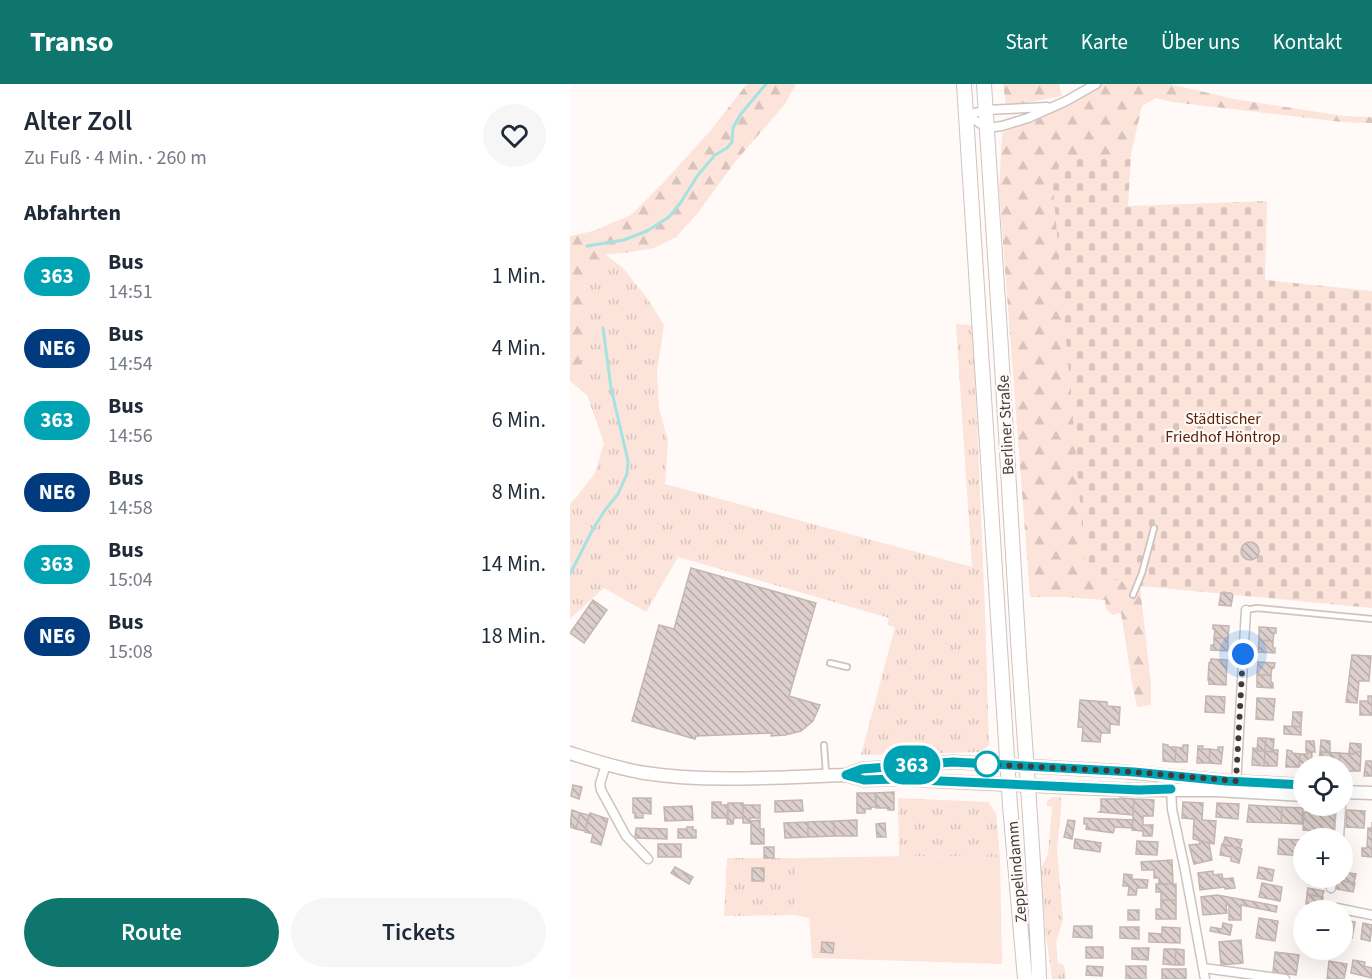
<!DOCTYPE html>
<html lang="de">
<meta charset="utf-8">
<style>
:root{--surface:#fff;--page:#f6f6f7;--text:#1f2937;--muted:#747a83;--accent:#0f766e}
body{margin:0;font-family:"Source Sans 3",sans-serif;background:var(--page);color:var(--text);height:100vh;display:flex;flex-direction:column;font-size:22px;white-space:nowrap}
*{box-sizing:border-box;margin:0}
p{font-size:20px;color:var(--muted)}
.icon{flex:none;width:33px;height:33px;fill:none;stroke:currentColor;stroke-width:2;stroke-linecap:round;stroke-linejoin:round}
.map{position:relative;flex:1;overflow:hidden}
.panel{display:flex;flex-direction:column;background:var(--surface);width:570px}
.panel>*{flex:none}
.badge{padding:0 12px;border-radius:20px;font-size:21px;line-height:39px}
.buttons{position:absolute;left:723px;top:672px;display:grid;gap:12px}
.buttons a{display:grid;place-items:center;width:60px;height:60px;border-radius:50%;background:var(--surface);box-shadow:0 6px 24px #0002;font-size:30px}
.you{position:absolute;width:30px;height:30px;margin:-15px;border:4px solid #fff;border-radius:50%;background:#1a73e8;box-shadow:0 0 0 9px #1a73e833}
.map>.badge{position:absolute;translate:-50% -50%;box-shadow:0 0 0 3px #fff}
h2{padding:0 24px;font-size:22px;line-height:54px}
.round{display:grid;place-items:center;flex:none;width:63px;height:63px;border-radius:32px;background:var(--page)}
.summary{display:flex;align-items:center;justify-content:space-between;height:102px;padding:0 24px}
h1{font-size:28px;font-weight:600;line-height:45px}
.action{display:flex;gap:12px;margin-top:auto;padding:12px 24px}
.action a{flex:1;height:69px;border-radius:36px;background:var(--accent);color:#fff;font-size:24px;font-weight:600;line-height:69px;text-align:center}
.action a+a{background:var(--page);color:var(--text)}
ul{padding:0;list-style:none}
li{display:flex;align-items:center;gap:18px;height:72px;padding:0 24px}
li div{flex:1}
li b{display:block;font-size:22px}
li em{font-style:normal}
li .badge{min-width:66px;font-weight:700;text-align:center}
header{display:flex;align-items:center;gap:36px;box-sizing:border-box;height:84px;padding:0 30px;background:var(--accent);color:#fff}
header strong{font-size:28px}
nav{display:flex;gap:33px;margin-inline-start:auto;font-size:21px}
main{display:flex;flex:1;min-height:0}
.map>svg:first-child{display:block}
.grass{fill:url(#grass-tufts)}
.forest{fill:url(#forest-firs)}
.cemetery{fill:url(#cemetery-stones)}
.garden{fill:#fce4db}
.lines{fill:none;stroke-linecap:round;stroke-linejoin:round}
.stream{stroke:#a5e2e2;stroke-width:3}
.building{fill:url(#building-back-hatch);stroke:#c3b6b2;stroke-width:1.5}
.service-casing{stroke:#cfc3be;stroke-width:8}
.minor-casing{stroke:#cfc3be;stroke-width:11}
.secondary-casing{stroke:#cfc3be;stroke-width:15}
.primary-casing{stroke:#cfc3be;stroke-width:16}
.service{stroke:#fff;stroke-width:4.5}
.minor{stroke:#fff;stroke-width:8}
.secondary{stroke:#fff;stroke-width:12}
.primary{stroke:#fff;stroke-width:14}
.line-casing{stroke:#fff;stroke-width:14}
.line{stroke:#00a3b4;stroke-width:9}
.walk{stroke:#403b39;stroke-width:6;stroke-dasharray:0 10.8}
.stop-dot{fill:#fff;stroke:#00a3b4;stroke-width:3}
.labels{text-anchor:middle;stroke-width:4.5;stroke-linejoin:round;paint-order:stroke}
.park-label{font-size:16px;fill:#5a2106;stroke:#fffaf8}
.street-label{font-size:16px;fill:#403b39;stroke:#fffaf8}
</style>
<header>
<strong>Transo</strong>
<nav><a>Start</a><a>Karte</a><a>Über uns</a><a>Kontakt</a></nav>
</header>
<main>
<section class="panel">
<div class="summary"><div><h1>Alter Zoll</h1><p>Zu Fuß · 4 Min. · 260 m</p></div><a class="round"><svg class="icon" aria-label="heart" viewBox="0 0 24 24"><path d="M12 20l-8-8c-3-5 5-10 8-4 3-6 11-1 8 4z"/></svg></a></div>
<h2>Abfahrten</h2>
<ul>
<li><span class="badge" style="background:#00a3b4;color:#fff">363</span><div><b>Bus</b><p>14:51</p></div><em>1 Min.</em></li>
<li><span class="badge" style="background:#003b80;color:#fff">NE6</span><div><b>Bus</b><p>14:54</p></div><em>4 Min.</em></li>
<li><span class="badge" style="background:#00a3b4;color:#fff">363</span><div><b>Bus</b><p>14:56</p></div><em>6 Min.</em></li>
<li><span class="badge" style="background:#003b80;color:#fff">NE6</span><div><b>Bus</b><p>14:58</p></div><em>8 Min.</em></li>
<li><span class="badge" style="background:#00a3b4;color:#fff">363</span><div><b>Bus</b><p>15:04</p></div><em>14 Min.</em></li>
<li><span class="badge" style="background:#003b80;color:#fff">NE6</span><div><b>Bus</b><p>15:08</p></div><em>18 Min.</em></li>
</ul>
<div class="action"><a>Route</a><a>Tickets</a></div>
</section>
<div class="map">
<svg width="802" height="895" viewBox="0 0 802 895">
<defs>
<pattern id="grass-tufts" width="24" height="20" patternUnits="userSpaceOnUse" patternTransform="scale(1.5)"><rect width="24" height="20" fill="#fce4db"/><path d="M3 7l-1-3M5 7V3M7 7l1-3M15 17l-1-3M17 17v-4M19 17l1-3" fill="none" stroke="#d9c4bd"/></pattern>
<pattern id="forest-firs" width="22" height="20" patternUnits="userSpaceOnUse" patternTransform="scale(1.5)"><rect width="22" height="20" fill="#fce4db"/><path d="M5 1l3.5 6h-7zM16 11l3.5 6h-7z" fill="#d9c4bd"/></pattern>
<pattern id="cemetery-stones" width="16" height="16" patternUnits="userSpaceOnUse" patternTransform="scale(1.5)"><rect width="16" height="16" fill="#fce4db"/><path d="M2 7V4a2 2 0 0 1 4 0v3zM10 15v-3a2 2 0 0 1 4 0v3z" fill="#d9c4bd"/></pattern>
<pattern id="building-back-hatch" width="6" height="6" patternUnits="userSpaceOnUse" patternTransform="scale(1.5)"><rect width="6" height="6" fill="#ddd0cc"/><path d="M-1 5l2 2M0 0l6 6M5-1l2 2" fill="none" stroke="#b5aaa7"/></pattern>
</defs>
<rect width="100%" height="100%" fill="#fffaf8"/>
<path class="grass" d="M35,170L53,184L77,214L94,241L87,288L89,324L98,357L95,400L402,483L386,240L403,241L415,527L419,661L411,668L291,671L325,543L317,541L319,534L108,473L76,528L34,504L0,535V420L5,415L25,389L34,359L17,311L0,297V291L9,285L18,228L14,203L21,179Z
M483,713L492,714L487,766L493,836L486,858L488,879L494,881L496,895H482L476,852L471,784L478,770L482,723L477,722V717Z
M328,714L418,718L426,729L430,773L329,772Z
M157,774H227L225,831L154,832Z"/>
<path class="forest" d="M177,0H226L215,20L165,78L127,130L106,153L84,164L54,169L35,170L21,179L14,203L18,228L17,251L9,285L0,291V152L23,147L61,131L92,100L140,47Z
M433,0H489L492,12L455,19L436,20Z
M531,0H600L664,15L773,32L802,33V39L772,38L602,18L586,14L572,22L561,70L491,75L516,488L570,502L581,601V621L567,623L562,599L551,529L542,531L536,525L535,516L494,513H460L429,106L432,49L529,3Z"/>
<path class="cemetery" d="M561,70L558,122L697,117L695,196L802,207V524L570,502L516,488L483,103L491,74Z"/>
<path class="garden" d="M338,772L430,773L432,880L242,874L239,834L225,831L227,774Z"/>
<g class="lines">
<path class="stream" d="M17,162L54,156L77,147L99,133L111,118L128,91L145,71L157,64L162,58L163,44L170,31L196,0
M0,490L23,445L35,426L48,410L57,390L58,377L41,304L33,244"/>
</g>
<path class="building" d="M671 467a9 9 0 1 1 18 0a9 9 0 1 1-18 0Z
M121,484L246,519L219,612L250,621L243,637L231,647L215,651L201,652L202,649L126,652L125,655L62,637L89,541L104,545Z
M651,509H661L663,511L661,522L649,521Z
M23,516L37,526L14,559L0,549Z
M643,541L659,542L658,554H644L645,545H643Z
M689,543L706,544V549H704L703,557L689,556Z
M644,554H658V567L641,566V561H644Z
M689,556L703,557V564H705V569L688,568Z
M782,571L801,572L799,597H789L787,619L776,618Z
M641,575L657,576L656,601L639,600V596H638L639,579H640Z
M688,578L705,579L704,584L702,583L701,591H687Z
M687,591H701V599H703V604L687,603Z
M636,612L655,613L654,629L635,628Z
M798,612H802V631H790V617H798Z
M687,614L705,615L703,636L686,635Z
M510,616L537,618V622L550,623L549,641L540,640V649H531L530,658L512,657L513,643H508Z
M723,628H732L731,643L722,642Z
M714,642L731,643V651L714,650Z
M688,654H696L695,667H687Z
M696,654L704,655L703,668L695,667Z
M751,656L760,657V668H750Z
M736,657H744L745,668L736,667Z
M780,659L791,660V668H784V670L779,669Z
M593,660L598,661V663H606L605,678L593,677Z
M613,661H618L617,678H605L606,663L613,664Z
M628,662H633L632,665H640L639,679H627Z
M648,663H653L651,680L639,679L640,665L648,666Z
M683,664L688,665L687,667H695L694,682L682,681Z
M703,666H708L707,682H694L695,667L703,668Z
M717,666L722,667V669L730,670L729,683H716Z
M737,668H742L741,682L729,683L730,670H737Z
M750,668L770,669L769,682H749Z
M784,668H791L790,687H772V682H769L770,669L784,670Z
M796,677H802V692H794Z
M3,701L12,703L9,715L1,712Z
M324,708V726H318L317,724H306L305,709Z
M287,709H306V723H301V725H295V729H287Z
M63,714H81V730L73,729V734H65V729H63Z
M550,714L564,715L563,731L529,728L531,727V715H550Z
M564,715L584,716L583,732H573V741H583L582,752H573V747L562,746Z
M232,716L233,727L205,728V717Z
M142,718H151V721H158V734H142Z
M613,718L633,719L632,736L646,737L644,760L623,755L624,735L612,734Z
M158,719H173V734H164L163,740H157Z
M647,719L669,720L668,735L646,733Z
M173,721H190V734H180V739H173Z
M679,721L712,723L711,739L677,738Z
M122,722L123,736L95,737L94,723Z
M712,723L733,724L732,740L711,739Z
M2,726L10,729L6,745L0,743Z
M777,726L795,727L794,744L776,743Z
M734,728L765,730L764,748L733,746Z
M10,729L19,731L15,747L6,745Z
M20,729L38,735L31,761L21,758L23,750L15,748Z
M514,734L563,736L562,744L545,743L543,749L516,745L517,740H514Z
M190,736V745H194V760H181V737Z
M287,736V752H264V737Z
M498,736L505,737L502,755L494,753Z
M264,737V752L238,753V738Z
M238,738V753L215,754L214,739Z
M802,738V773L792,772V764H797L798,744H802Z
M315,739L316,753H307L306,740Z
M117,743H123V746H126V754H108V745H117Z
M66,744L97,745V755L65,754Z
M655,753L672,756L670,764L653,761Z
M505,755L531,759L530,768L504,764Z
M709,755L732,756V772L708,770Z
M629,756L639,759L642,776L624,780L619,761L630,760Z
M567,757L588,758L587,771L566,770Z
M88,760H111V773H88Z
M652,760L672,765L669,779L661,777V773L650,771Z
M194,763H204V774H194Z
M602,776L603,800H589V794H584V786H572L571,778Z
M105,783L123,793L119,800L101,789Z
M689,783L704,786L702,797L687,794Z
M182,784H194V797H182Z
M643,787V791L652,790L653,795L663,794L665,804L655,805V803L630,806L628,789Z
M772,788L786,790L784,799L767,796V794H772Z
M554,790L562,791V795L578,796L577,804H567L566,811H558L559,802H553Z
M740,794H758L757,803L739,800Z
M768,796L785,799L783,808L766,805Z
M692,799L712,803L710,817L689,813Z
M586,800H606V816H591V808H586Z
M738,804L754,807L752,813L737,810Z
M647,811L707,822L706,828L671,821V836H659V821H656L657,829L633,831L631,813Z
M737,811L753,813L752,823L736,820Z
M591,816H606V835H586V825H591Z
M558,826H569V836H558Z
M689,834L708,837L705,857L686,854Z
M775,836L785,838L782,854L772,852Z
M653,839L662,841L660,851L640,847L641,843L652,845Z
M793,839L802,841L800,857L791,855Z
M504,842H522V854L503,853Z
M550,843H569V855L550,854Z
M592,843L610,844V859L579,858V849L592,850Z
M671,856L673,879L651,881L649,858Z
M252,858L264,859L263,869L251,868Z
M516,863H533V874H516Z
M562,864H579L578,876L562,875Z
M594,865H606L605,881L593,880Z
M606,865L614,866V881H605Z
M705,868L729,871L726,891L703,888Z
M783,876L795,878L794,882L802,884V894L781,889Z
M759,877L777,880L774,895H757Z
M517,882L533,883L532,892L516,891Z
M556,882H576V895H556Z
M592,885H616V895H592Z"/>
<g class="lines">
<defs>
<path id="service" d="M563,511L572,489L584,444
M676,526L687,524L802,535
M260,579L277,583
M254,661L256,689"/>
<path id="minor" d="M397,31L417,44L432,42L458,34L496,17L526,0
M397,31L416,26L477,23
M36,680L30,700L31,706L56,752L78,775
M601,701L602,725L615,786L635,895
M666,701L676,526
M769,754L771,722
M761,804L763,794
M761,826L767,824L802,831
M633,884L715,895"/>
<path id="secondary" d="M0,669C25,677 49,685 75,689C139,699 211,693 276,691L294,696L326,695L512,704L569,706H646L734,711
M276,691L292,685L383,678L546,687L656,697L734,701
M772,708L802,709"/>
<path id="primary" d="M394,0L440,721L455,895
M414,0C427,185 437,371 448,556C455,669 465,782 469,895"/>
</defs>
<use href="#service" class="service-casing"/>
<use href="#minor" class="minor-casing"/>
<use href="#secondary" class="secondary-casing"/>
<use href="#primary" class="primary-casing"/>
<use href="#service" class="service"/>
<use href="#minor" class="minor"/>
<use href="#secondary" class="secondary"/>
<use href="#primary" class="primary"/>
</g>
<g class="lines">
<defs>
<path id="line" d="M601,705L569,706L326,695L294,696L276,691L292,685L383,678L564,688L656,697L734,701"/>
</defs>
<use href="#line" class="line-casing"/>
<use href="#line" class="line"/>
<path class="walk" d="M417,680H412L564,688L666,697L673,570"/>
</g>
<circle class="stop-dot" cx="417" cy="680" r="12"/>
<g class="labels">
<g class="park-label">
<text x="653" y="340">Städtischer<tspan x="653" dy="18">Friedhof Höntrop</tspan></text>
</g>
<g class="street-label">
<text transform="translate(435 341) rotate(-93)" y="6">Berliner Straße</text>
<text transform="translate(446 788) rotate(-95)" y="6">Zeppelindamm</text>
</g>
</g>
</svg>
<div class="buttons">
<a><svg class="icon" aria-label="locate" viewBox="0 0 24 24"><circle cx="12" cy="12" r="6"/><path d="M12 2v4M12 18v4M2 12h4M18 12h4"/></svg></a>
<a>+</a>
<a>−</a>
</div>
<div class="you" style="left:673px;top:570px"></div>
<b class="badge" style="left:342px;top:681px;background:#00a3b4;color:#fff">363</b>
</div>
</main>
